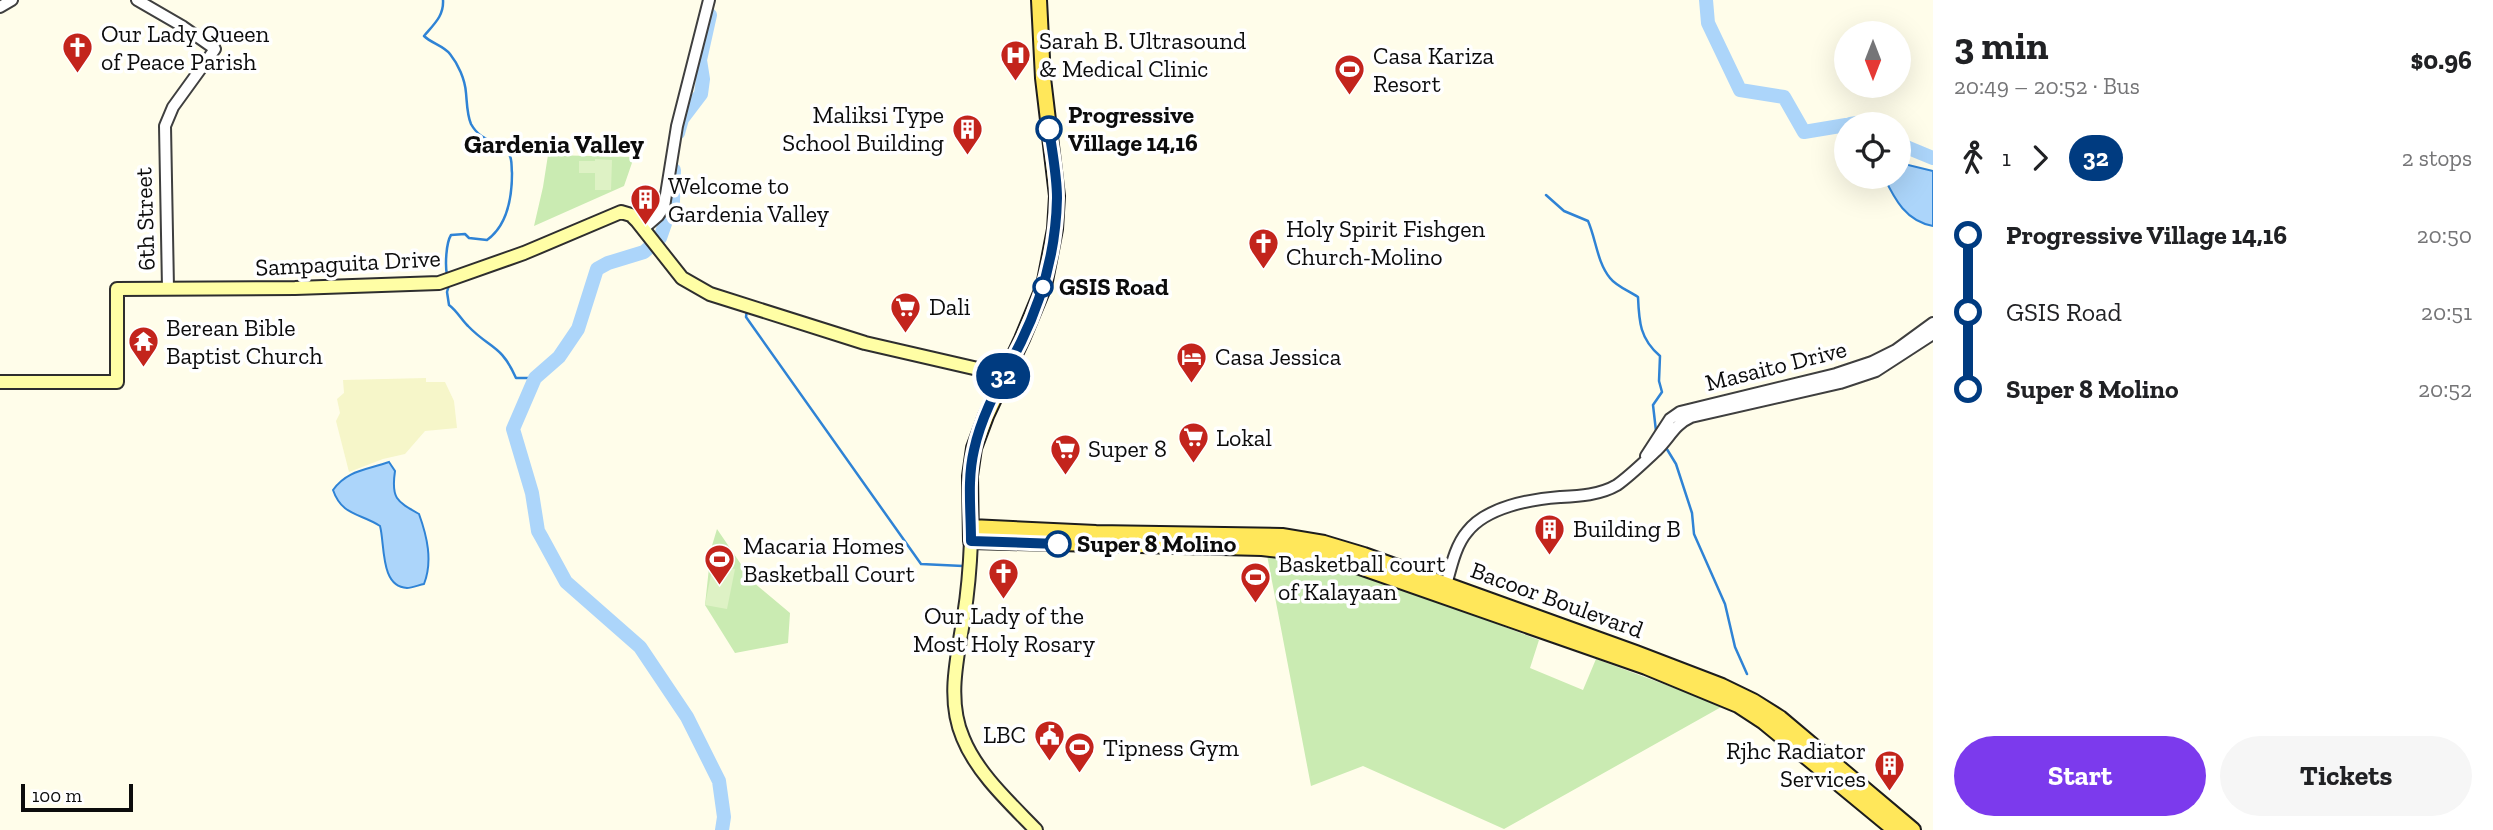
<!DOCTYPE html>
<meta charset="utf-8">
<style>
:root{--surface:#fff;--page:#f6f6f6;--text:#202124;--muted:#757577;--accent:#7c3aed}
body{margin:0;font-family:"Zilla Slab",serif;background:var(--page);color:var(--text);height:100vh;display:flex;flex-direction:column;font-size:26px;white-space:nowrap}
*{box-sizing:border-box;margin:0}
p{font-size:23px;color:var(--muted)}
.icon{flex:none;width:38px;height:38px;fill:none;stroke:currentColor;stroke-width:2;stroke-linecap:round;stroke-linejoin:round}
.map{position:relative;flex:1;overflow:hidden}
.panel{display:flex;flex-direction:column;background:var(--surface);width:560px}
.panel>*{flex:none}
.badge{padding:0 14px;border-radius:23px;font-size:24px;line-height:46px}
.needle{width:46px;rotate:180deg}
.tools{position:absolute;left:1834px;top:21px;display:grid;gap:14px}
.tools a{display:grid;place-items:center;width:77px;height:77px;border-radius:50%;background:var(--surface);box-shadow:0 7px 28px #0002;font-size:35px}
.scale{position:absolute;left:21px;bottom:18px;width:112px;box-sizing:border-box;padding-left:7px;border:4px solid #0c0c0c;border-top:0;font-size:19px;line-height:24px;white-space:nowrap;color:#0c0c0c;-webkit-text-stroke:5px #fff;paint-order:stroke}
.map>.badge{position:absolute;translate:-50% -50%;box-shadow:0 0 0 4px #fff}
.legs{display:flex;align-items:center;gap:10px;height:77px;padding:0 21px;font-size:23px}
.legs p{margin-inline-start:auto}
.summary{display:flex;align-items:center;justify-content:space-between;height:119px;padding:0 21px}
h1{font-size:38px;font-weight:800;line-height:52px}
.cta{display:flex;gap:14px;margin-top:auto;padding:14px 21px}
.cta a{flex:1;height:80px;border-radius:42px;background:var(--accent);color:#fff;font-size:28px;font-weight:800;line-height:80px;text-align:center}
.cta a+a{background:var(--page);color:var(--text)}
ul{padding:0 21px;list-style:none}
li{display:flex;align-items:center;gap:24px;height:77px;font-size:26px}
li i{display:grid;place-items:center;width:10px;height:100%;margin:0 9px;background:currentColor}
li i::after{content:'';width:18px;height:18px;margin:-9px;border:5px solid;border-radius:50%;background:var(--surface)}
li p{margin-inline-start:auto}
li:first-child i{background:linear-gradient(#0000 50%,currentColor 0)}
li:last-child i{background:linear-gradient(currentColor 50%,#0000 0)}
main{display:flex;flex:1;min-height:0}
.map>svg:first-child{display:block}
.farmland{fill:#f6f6c9}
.green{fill:#caebb2}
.pitch{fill:#def2c5}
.water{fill:#acd5fa;stroke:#2f83d5;stroke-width:2}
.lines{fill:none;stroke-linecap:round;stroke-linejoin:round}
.stream{stroke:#2f83d5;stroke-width:2.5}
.river{stroke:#acd5fa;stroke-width:14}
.tertiary-casing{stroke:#3f3f3f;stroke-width:14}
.secondary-casing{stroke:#2e2e2e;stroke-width:16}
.primary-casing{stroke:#1d1d1d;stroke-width:18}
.tertiary{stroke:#fff;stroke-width:10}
.secondary{stroke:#fffea5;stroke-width:12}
.primary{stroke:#ffe75a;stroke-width:14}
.line-1-casing{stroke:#fff;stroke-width:16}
.line-1{stroke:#003b80;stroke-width:10}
.stop-1-dot{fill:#fff;stroke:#003b80;stroke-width:3.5}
.labels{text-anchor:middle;stroke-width:7;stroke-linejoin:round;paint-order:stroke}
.poi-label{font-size:24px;fill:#0c0c0c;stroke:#fff;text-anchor:start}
.stop-label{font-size:24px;font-weight:bold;fill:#0c0c0c;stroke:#fff;text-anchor:start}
.street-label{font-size:24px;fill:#0c0c0c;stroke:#fff}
.neighbourhood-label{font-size:26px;font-weight:bold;fill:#0c0c0c;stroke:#fff}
</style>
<main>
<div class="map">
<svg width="1933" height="830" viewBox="0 0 1933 830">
<rect width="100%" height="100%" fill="#fffdea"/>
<path class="farmland" d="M426,378V382H445L454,401L457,428L425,431L405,454L383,459L349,472L336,421L340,413L337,399L344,393L343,380Z"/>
<path class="green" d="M548,155L634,157L624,186L534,226L543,187Z
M717,529L753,582L790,613L788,643L735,653L705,605L711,549Z
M1267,555L1300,559L1351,569L1539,640L1530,668L1583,690L1596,659L1723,706L1504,829L1363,766L1311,786Z"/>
<path class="pitch" d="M595,159L612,160L611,190H595V173H579V161H595Z
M713,564L735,569L727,609L705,605Z"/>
<path class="water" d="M1900,163L1933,171V226C1906,221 1895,200 1884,177H1899Z
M389,462L395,471C391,498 396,501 419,514C427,536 433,561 424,584C419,585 412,588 407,588C380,587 385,544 380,526C360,513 342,516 333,490C347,470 367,470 389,462Z"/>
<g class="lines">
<path class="stream" d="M443,0C444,16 434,24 424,36C431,43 444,46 450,54C458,64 465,79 466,93C467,103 467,115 471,124C482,144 499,139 508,152C513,159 511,166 512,173C512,197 508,225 487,240L469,238L465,234L451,235C446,243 445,265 447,275
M1546,195L1564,211L1588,221C1596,239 1597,262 1610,278C1616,286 1629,291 1638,297C1639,322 1640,339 1660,356L1659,381L1662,392L1653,405L1656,431
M449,285L447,292L449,305C457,311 461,319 468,326C490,349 501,344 516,378H535
M747,309L746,317L921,564L963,566
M1665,446L1676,464L1692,513L1694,534L1725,604L1735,647L1747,674"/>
<path class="river" d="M1706,0L1708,23L1740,90L1784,97L1804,132L1846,125
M1850,124L1864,122L1868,124
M678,133L682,119L701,94L703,79L700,60L710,15
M1899,144L1933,158
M674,170L673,201L660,238L644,252L608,263L597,269L578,329L559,357L535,378L513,429L532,493L538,531L542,538L566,582L640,647L687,717L719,781L724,817L722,830"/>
<defs>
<path id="tertiary" d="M137,0L182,26L215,49L173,107L165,126L168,288
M0,7L12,0
M643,229L658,216L664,207L677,126L709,0
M1646,456L1670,419L1680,412L1836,374L1872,362L1896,350L1933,323
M1444,592C1450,573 1454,547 1467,532C1486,507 1531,499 1560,497C1579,496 1600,495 1617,485C1631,475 1645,461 1657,450C1670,437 1675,424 1691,417L1840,383L1876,371L1933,334"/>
<path id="secondary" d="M0,382H117V289L295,288L439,283L524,253L621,212L631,215L637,221L682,278L710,294L865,343L1004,375
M971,541C970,566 968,591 964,616C958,655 946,699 963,738C977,773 1010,803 1036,830"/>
<path id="primary" d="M1039,0L1043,78L1057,196L1055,229L1044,286L1022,339L986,416L974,448L970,476L971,541L1262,548L1315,554L1357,566L1646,667L1738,705L1764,722L1895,830
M971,527L1096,533L1282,536L1324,543L1364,555L1636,653L1722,686L1753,701L1780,718L1913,830"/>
</defs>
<use href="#tertiary" class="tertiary-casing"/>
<use href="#secondary" class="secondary-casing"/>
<use href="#primary" class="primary-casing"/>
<use href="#tertiary" class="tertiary"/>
<use href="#secondary" class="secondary"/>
<use href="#primary" class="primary"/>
</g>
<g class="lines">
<defs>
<path id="line-1" d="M1049,129C1052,151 1057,175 1057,198C1056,249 1043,297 1021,342C1004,376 982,412 974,450C967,480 971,510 971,541L1058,544"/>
</defs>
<use href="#line-1" class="line-1-casing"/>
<use href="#line-1" class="line-1"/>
</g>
<defs>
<symbol id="church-pin" viewBox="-11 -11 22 30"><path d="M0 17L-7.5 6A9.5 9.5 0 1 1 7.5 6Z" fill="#c3241c" stroke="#fff"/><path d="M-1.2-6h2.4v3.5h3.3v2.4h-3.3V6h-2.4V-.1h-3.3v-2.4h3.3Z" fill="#fff"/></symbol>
<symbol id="hospital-pin" viewBox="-11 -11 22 30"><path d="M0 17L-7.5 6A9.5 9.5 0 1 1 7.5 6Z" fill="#c3241c" stroke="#fff"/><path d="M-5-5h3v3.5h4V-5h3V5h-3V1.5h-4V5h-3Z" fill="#fff"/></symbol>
<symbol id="stadium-pin" viewBox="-11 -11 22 30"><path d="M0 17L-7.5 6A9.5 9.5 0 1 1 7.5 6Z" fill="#c3241c" stroke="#fff"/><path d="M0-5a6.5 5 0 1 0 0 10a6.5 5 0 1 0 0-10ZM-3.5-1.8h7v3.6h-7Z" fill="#fff"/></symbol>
<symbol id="building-pin" viewBox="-11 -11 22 30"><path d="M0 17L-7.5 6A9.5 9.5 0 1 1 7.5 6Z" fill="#c3241c" stroke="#fff"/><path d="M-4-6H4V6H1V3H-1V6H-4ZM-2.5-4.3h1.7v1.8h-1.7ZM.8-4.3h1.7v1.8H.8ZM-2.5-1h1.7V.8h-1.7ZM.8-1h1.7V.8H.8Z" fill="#fff"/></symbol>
<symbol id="supermarket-pin" viewBox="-11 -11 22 30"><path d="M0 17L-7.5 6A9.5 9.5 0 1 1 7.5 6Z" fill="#c3241c" stroke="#fff"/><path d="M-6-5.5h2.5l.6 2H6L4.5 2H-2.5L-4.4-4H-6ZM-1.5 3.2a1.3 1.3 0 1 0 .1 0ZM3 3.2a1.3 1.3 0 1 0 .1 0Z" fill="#fff"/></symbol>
<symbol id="temple-pin" viewBox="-11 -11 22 30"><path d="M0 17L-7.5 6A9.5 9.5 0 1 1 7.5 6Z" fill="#c3241c" stroke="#fff"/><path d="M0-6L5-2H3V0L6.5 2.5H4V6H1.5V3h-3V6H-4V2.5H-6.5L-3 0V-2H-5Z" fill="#fff"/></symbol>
<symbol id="hotel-pin" viewBox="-11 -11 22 30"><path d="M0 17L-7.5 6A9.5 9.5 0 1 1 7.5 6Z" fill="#c3241c" stroke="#fff"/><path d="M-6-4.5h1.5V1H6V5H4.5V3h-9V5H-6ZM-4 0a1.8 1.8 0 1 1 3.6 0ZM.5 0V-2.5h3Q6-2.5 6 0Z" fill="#fff"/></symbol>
<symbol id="civic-pin" viewBox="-11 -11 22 30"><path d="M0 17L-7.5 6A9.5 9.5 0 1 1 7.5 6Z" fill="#c3241c" stroke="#fff"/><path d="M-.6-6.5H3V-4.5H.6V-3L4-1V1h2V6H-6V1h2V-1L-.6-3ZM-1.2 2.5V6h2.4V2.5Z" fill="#fff"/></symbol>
</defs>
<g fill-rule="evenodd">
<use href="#church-pin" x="60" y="30" width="35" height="47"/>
<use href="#hospital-pin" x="998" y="38" width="35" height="47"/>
<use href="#stadium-pin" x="1332" y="52" width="35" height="47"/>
<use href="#building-pin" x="950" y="112" width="35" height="47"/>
<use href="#building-pin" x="628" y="182" width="35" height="47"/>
<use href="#church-pin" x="1246" y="226" width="35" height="47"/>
<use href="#supermarket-pin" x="888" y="290" width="35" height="47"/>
<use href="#temple-pin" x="126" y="324" width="35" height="47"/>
<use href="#hotel-pin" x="1174" y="340" width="35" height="47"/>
<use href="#supermarket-pin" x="1176" y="420" width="35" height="47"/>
<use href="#supermarket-pin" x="1048" y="432" width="35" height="47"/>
<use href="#building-pin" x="1532" y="512" width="35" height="47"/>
<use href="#stadium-pin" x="702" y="542" width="35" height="47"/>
<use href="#church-pin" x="986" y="556" width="35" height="47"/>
<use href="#stadium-pin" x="1238" y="560" width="35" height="47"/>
<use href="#civic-pin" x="1032" y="718" width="35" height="47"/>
<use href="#stadium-pin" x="1062" y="730" width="35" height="47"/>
<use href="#building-pin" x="1872" y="748" width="35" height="47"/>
</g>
<g class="stop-1-dot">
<circle cx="1049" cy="129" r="12"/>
<circle cx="1043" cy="287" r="9"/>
<circle cx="1058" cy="544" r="12"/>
</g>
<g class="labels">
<g class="poi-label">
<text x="101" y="42">Our Lady Queen<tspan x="101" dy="28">of Peace Parish</tspan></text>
<text x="1039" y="49">Sarah B. Ultrasound<tspan x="1039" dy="28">&amp; Medical Clinic</tspan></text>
<text x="1373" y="64">Casa Kariza<tspan x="1373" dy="28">Resort</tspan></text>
<text x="944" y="123" text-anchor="end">Maliksi Type<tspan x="944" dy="28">School Building</tspan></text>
<text x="668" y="194">Welcome to<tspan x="668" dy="28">Gardenia Valley</tspan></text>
<text x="1286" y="237">Holy Spirit Fishgen<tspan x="1286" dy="28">Church-Molino</tspan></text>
<text x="929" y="315">Dali</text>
<text x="166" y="336">Berean Bible<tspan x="166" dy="28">Baptist Church</tspan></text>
<text x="1215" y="365">Casa Jessica</text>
<text x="1216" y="446">Lokal</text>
<text x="1088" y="457">Super 8</text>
<text x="1573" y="537">Building B</text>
<text x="743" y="554">Macaria Homes<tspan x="743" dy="28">Basketball Court</tspan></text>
<text x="1278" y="572">Basketball court<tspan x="1278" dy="28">of Kalayaan</tspan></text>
<text x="1004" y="624" text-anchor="middle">Our Lady of the<tspan x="1004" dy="28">Most Holy Rosary</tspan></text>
<text x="1026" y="743" text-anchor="end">LBC</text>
<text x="1103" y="756">Tipness Gym</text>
<text x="1866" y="759" text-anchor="end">Rjhc Radiator<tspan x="1866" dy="28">Services</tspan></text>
</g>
<g class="stop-label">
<text x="1068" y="123">Progressive<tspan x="1068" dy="28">Village 14,16</tspan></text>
<text x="1059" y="295">GSIS Road</text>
<text x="1077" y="552">Super 8 Molino</text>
</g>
<g class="street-label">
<text transform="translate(145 219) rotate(-92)" y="8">6th Street</text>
<text transform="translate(348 263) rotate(-3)" y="8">Sampaguita Drive</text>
<text transform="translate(1776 366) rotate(-14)" y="8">Masaito Drive</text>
<text transform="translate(1557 600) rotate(20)" y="8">Bacoor Boulevard</text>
</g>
<g class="neighbourhood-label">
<text x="554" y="153">Gardenia Valley</text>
</g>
</g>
</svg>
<div class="tools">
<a><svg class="needle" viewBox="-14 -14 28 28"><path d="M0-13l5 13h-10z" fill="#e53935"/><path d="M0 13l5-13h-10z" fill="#757577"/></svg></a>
<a><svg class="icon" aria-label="locate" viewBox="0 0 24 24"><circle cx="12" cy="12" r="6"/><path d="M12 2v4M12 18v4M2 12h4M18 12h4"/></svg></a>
</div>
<div class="scale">100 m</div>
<b class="badge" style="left:1003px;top:376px;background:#003b80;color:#fff">32</b>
</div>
<section class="panel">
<div class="summary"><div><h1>3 min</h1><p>20:49 – 20:52 · Bus</p></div><b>$0.96</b></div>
<div class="legs"><svg class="icon" aria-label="walk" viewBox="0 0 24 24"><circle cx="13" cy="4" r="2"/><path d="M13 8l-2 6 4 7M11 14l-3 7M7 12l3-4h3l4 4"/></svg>1<svg class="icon" aria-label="forward" viewBox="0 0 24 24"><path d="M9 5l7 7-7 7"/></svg><b class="badge" style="background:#003b80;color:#fff">32</b><p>2 stops</p></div>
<ul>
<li><i style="color:#003b80"></i><b>Progressive Village 14,16</b><p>20:50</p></li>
<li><i style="color:#003b80"></i><span>GSIS Road</span><p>20:51</p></li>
<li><i style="color:#003b80"></i><b>Super 8 Molino</b><p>20:52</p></li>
</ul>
<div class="cta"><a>Start</a><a>Tickets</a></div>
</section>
</main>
